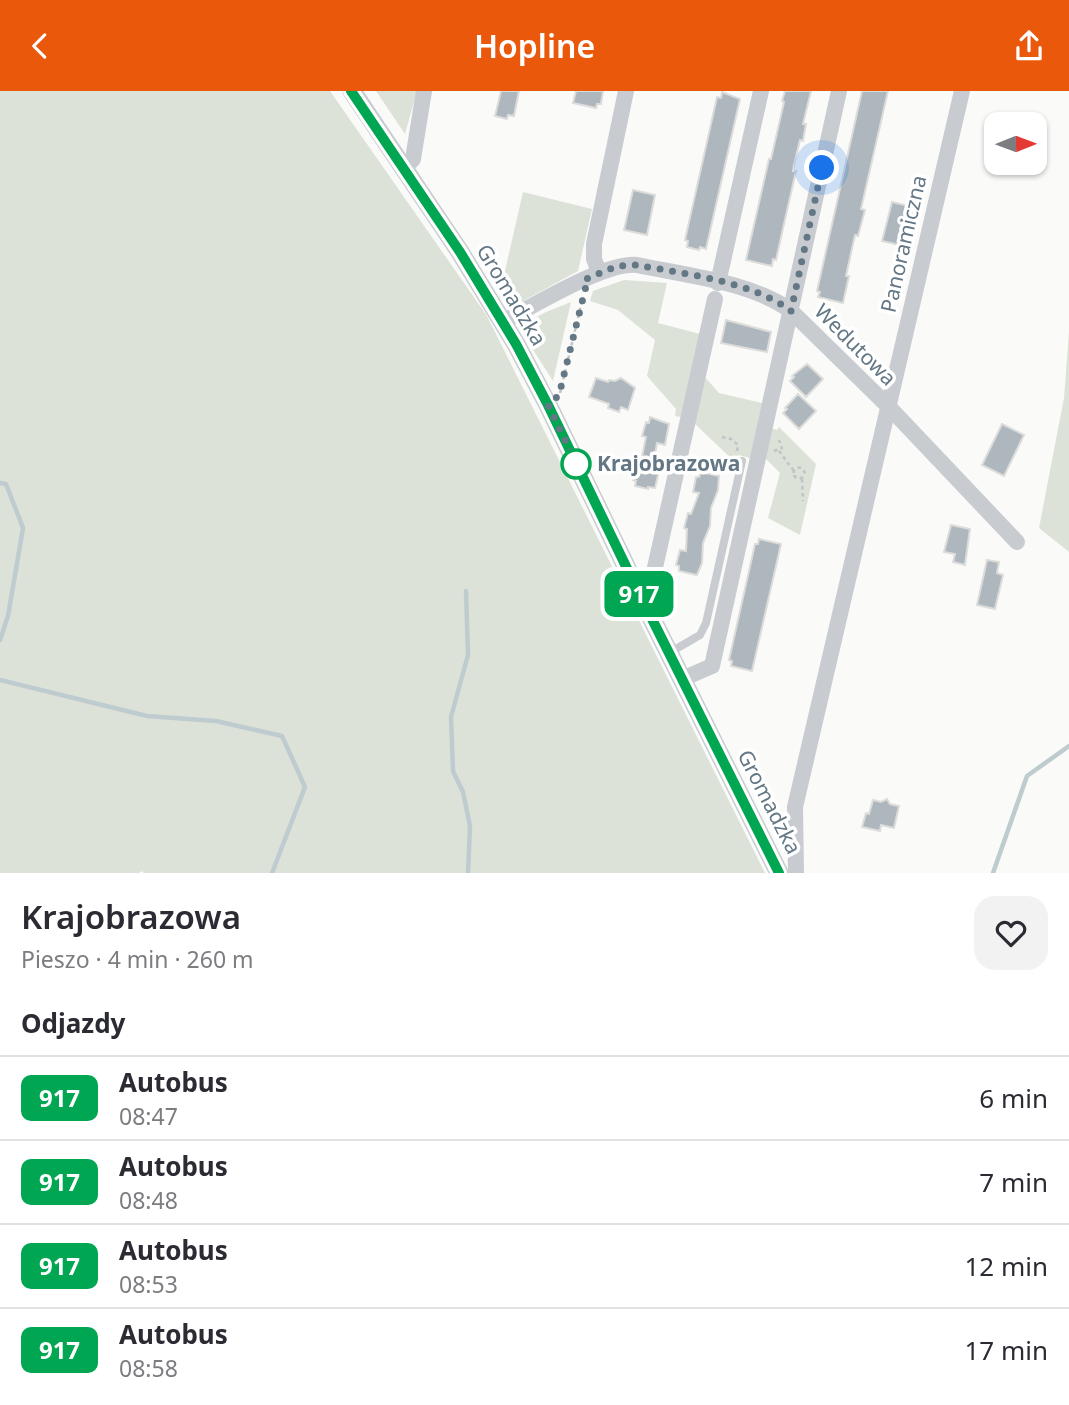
<!DOCTYPE html>
<html lang="pl">
<meta charset="utf-8">
<style>
:root{--surface:#fff;--page:#f2f2f3;--text:#2b2b33;--muted:#7c7c81;--line:#e1e1e2;--accent:#ea580c}
body{margin:0;font-family:"Noto Sans",sans-serif;background:var(--page);color:var(--text);height:100vh;display:flex;flex-direction:column;font-size:26px;white-space:nowrap}
*{box-sizing:border-box;margin:0}
p{font-size:23px;color:var(--muted)}
.icon{flex:none;width:38px;height:38px;fill:none;stroke:currentColor;stroke-width:2;stroke-linecap:round;stroke-linejoin:round}
.map{position:relative;height:782px;overflow:hidden}
.side{display:flex;flex-direction:column;background:var(--surface);flex:1}
.side>*{flex:none}
.badge{padding:0 14px;border-radius:10px;font-size:24px;line-height:46px}
.needle{width:46px;rotate:89deg}
.fabs{position:absolute;left:984px;top:21px;display:grid;gap:14px}
.fabs a{display:grid;place-items:center;width:63px;height:63px;border-radius:14px;background:var(--surface);box-shadow:0 2px 5px #0004;font-size:35px}
.you{position:absolute;width:35px;height:35px;margin:-18px;border:5px solid #fff;border-radius:50%;background:#1a73e8;box-shadow:0 0 0 10px #1a73e833}
.map>.badge{position:absolute;translate:-50% -50%;box-shadow:0 0 0 4px #fff}
h2{padding:0 21px;font-size:26px;line-height:63px}
.round{display:grid;place-items:center;flex:none;width:74px;height:74px;border-radius:21px;background:var(--page)}
.overview{display:flex;align-items:center;justify-content:space-between;height:119px;padding:0 21px}
h1{font-size:33px;font-weight:600;line-height:52px}
ul{padding:0;list-style:none}
li{display:flex;align-items:center;gap:21px;height:84px;padding:0 21px;border-top:2px solid var(--line)}
li div{flex:1}
li b{display:block;font-size:26px}
li em{font-style:normal}
li .badge{min-width:77px;font-weight:700;text-align:center}
header{display:flex;justify-content:space-between;align-items:center;height:91px;padding:0 21px;background:var(--accent);color:#fff;font-size:32px;font-weight:600}
.map>svg:first-child{display:block}
.green{fill:#dce2d8}
.lines{fill:none;stroke-linecap:round;stroke-linejoin:round}
.stream{stroke:#becbcf;stroke-width:4.5}
.building{fill:#aeb7bd;stroke:#dcdcda;stroke-width:2}
.path{stroke:#c1c4c6;stroke-width:2.5;stroke-dasharray:3.5 3.5;stroke-linecap:butt}
.service{stroke:#c8ccd0;stroke-width:8}
.minor{stroke:#c8ccd0;stroke-width:16}
.tertiary{stroke:#c8ccd0;stroke-width:19}
.line-casing{stroke:#fff;stroke-width:16}
.line{stroke:#00a651;stroke-width:10}
.walk{stroke:#637785;stroke-width:7;stroke-dasharray:0 12.6}
.stop-dot{fill:#fff;stroke:#00a651;stroke-width:3.5}
.labels{text-anchor:middle;stroke-width:7;stroke-linejoin:round;paint-order:stroke}
.street-label{font-size:21px;fill:#637785;stroke:#fff}
.stop-label{font-size:21px;font-weight:bold;fill:#637785;stroke:#fff;text-anchor:start}
</style>
<header><svg class="icon" aria-label="back" viewBox="0 0 24 24"><path d="M15 5l-7 7 7 7"/></svg>Hopline<svg class="icon" aria-label="share" viewBox="0 0 24 24"><path d="M12 15V3M7 8l5-5 5 5M5 13v7h14v-7"/></svg></header>
<div class="map">
<svg width="1069" height="782" viewBox="0 0 1069 782">
<rect width="100%" height="100%" fill="#fafaf8"/>
<path class="green" d="M0,0H330L487,225L765,782H144L142,780L139,782H0Z
M376,0H417L405,43Z
M523,101L592,118L578,180L514,215L505,212L499,206Z
M624,189L667,192L658,232L700,243L681,326L675,325L676,318L647,285L655,249L618,219L590,210L593,200Z
M571,211L553,290L523,243C527,225 555,218 571,211Z
M1069,240V461L1039,437L1064,307Z
M704,285L719,302L762,312L750,367L738,364L736,372L694,332Z
M779,336L816,373L800,444L768,427L780,382L764,366L771,337L777,339Z"/>
<g class="lines">
<path class="stream" d="M0,392L6,393L23,437L8,525L0,549
M466,500L468,564L451,626L453,680L463,701L470,735L468,782
M0,589L147,625L216,630L282,645L305,696L272,782
M993,782L1027,685L1069,655"/>
</g>
<path class="building" d="M501,0H519L514,25L508,24L507,28L495,25Z
M576,0H603L601,13H597L596,17L573,12Z
M785,0H811L803,33H806L803,50L800,49L794,74L793,80H796L784,133L776,169L773,168L772,175L746,169L769,68H771L784,11L782,10Z
M862,0H888L861,118L865,119L858,145L855,144L846,185H849L843,212L818,206L820,201L817,200Z
M722,1L740,8L706,158L700,156L699,159L687,156L688,150L685,149L717,6L721,7Z
M633,99L655,104L647,144L624,139Z
M892,111L913,116L904,155L882,150Z
M726,229L771,241L767,261L721,252Z
M807,273L823,288L806,306L790,290L794,286L792,285Z
M596,287L608,291L609,289L615,290L621,287L635,297L628,319L621,316L619,321L608,317L609,313L589,306Z
M798,303L816,320L799,338L783,322L787,318L785,317Z
M650,326L669,333L665,354L657,352L653,375L660,376L655,397L648,396V398L635,395L636,390L633,389L636,374L640,375L646,346L642,345L646,331L649,332Z
M1002,333L1024,344L1004,385L982,374Z
M701,381L719,385L718,399L711,417L710,435L703,452L702,472L697,484L679,480V475L676,474L680,459L686,460L687,438L684,437L688,422L691,423L699,402L693,401L696,386H699Z
M951,434L970,438L965,474L953,471L955,463L944,461Z
M759,448L781,453L752,580L731,575L732,570L729,569L755,453H758Z
M987,469L999,471L997,482L1003,484L995,518L977,514Z
M887,708L890,713L899,715L894,737L881,734L880,740L862,736L866,722L869,723L873,709L881,711Z"/>
<g class="lines">
<path class="path" d="M560,302L583,206
M722,346L731,348L738,354L737,360
M774,360L782,357L779,349
M779,360L794,380
M793.5 382a5.5 5.5 0 1 1 11 0a5.5 5.5 0 1 1-11 0Z
M802,388L803,410"/>
<path class="service" d="M669,562L700,544L706,532L742,370"/>
<path class="minor" d="M403,78L413,68L424,0
M599,181L594,168V153L626,0
M718,192L761,0
M502,231C534,215 604,171 637,174C684,184 752,191 791,220L888,315L1017,451
M635,494L654,481L715,208
M682,588L712,575L839,0
M796,782L795,716L962,0"/>
<path class="tertiary" d="M352,0L460,161L516,253L548,314L635,494L779,782"/>
</g>
<g class="lines">
<defs>
<path id="line" d="M351,0L460,161L516,253L548,314L635,494L779,782"/>
</defs>
<use href="#line" class="line-casing"/>
<use href="#line" class="line"/>
<path class="walk" d="M576,373L579,378L548,314L559,304L586,195L584,189L617,175L637,174C685,183 751,190 791,220L822,77"/>
</g>
<circle class="stop-dot" cx="576" cy="373" r="14"/>
<g class="labels">
<g class="street-label">
<text transform="translate(904 153) rotate(-77)" y="7">Panoramiczna</text>
<text transform="translate(511 204) rotate(59)" y="7">Gromadzka</text>
<text transform="translate(855 254) rotate(45)" y="7">Wedutowa</text>
<text transform="translate(769 711) rotate(63)" y="7">Gromadzka</text>
</g>
<g class="stop-label">
<text x="597" y="380">Krajobrazowa</text>
</g>
</g>
</svg>
<div class="fabs">
<a><svg class="needle" viewBox="-14 -14 28 28"><path d="M0-13l5 13h-10z" fill="#e53935"/><path d="M0 13l5-13h-10z" fill="#7c7c81"/></svg></a>
</div>
<div class="you" style="left:822px;top:77px"></div>
<b class="badge" style="left:639px;top:503px;background:#00a651;color:#fff">917</b>
</div>
<section class="side">
<div class="overview"><div><h1>Krajobrazowa</h1><p>Pieszo · 4 min · 260 m</p></div><a class="round"><svg class="icon" aria-label="heart" viewBox="0 0 24 24"><path d="M12 20l-8-8c-3-5 5-10 8-4 3-6 11-1 8 4z"/></svg></a></div>
<h2>Odjazdy</h2>
<ul>
<li><span class="badge" style="background:#00a651;color:#fff">917</span><div><b>Autobus</b><p>08:47</p></div><em>6 min</em></li>
<li><span class="badge" style="background:#00a651;color:#fff">917</span><div><b>Autobus</b><p>08:48</p></div><em>7 min</em></li>
<li><span class="badge" style="background:#00a651;color:#fff">917</span><div><b>Autobus</b><p>08:53</p></div><em>12 min</em></li>
<li><span class="badge" style="background:#00a651;color:#fff">917</span><div><b>Autobus</b><p>08:58</p></div><em>17 min</em></li>
</ul>
</section>
